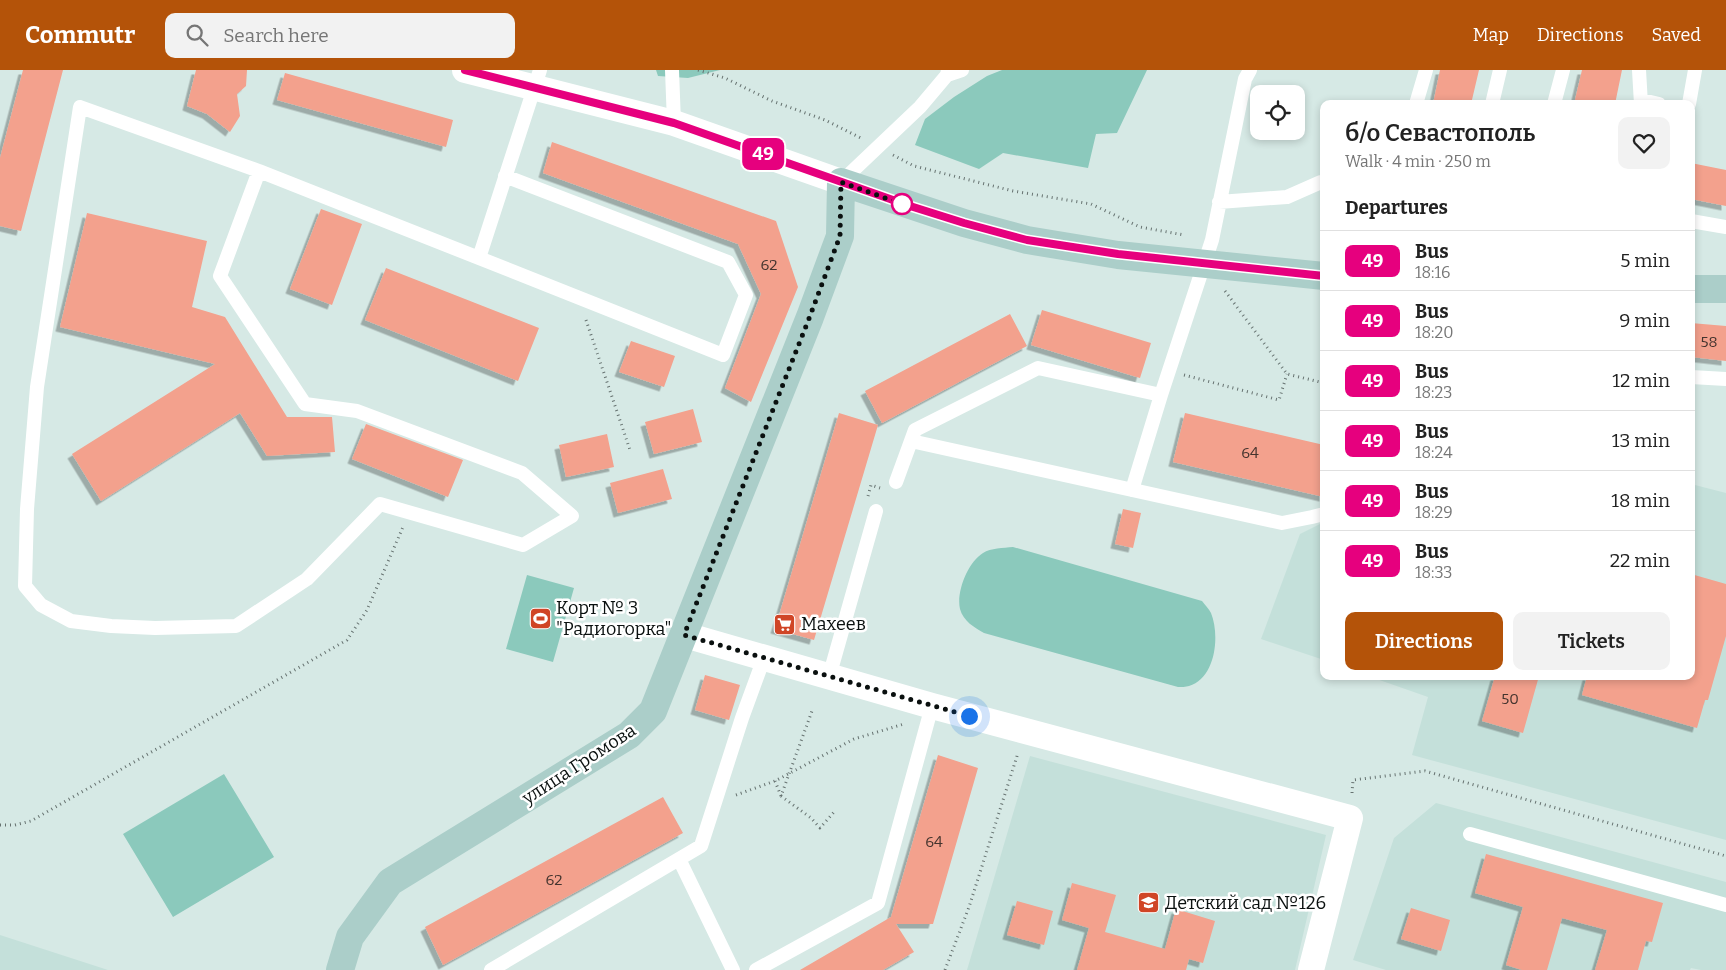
<!DOCTYPE html>
<meta charset="utf-8">
<style>
:root{--surface:#fff;--page:#f2f2f2;--text:#222;--muted:#767676;--line:#e0e0e0;--accent:#b45309}
body{margin:0;font-family:Bitter,serif;background:var(--page);color:var(--text);height:100vh;display:flex;flex-direction:column;font-size:19px;white-space:nowrap}
*{box-sizing:border-box;margin:0}
p{font-size:16px;color:var(--muted)}
.icon{flex:none;width:28px;height:28px;fill:none;stroke:currentColor;stroke-width:2;stroke-linecap:round;stroke-linejoin:round}
.map{position:relative;flex:1;overflow:hidden}
.drawer{position:absolute;left:1320px;top:30px;width:375px;height:580px;display:flex;flex-direction:column;background:var(--surface);border-radius:10px;box-shadow:0 2px 8px #0003}
.drawer>*{flex:none}
.badge{padding:0 10px;border-radius:8px;font-size:18px;line-height:32px}
.tools{position:absolute;left:1250px;top:15px;display:grid;gap:10px}
.tools a{display:grid;place-items:center;width:55px;height:55px;border-radius:10px;background:var(--surface);box-shadow:0 2px 8px #0003;font-size:25px}
.you{position:absolute;width:25px;height:25px;margin:-12px;border:4px solid #fff;border-radius:50%;background:#1a73e8;box-shadow:0 0 0 8px #1a73e833}
.map>.badge{position:absolute;translate:-50% -50%;box-shadow:0 0 0 2px #fff}
h2{padding:0 25px;font-size:19px;line-height:45px}
.round{display:grid;place-items:center;flex:none;width:52px;height:52px;border-radius:10px;background:var(--page)}
.head{display:flex;align-items:center;justify-content:space-between;height:85px;padding:0 25px}
h1{font-size:24px;font-weight:600;line-height:38px}
.cta{display:flex;gap:10px;margin-top:auto;padding:10px 25px}
.cta a{flex:1;height:58px;border-radius:10px;background:var(--accent);color:#fff;font-size:20px;font-weight:600;line-height:58px;text-align:center}
.cta a+a{background:var(--page);color:var(--text)}
ul{padding:0;list-style:none}
li{display:flex;align-items:center;gap:15px;height:60px;padding:0 25px;border-top:1px solid var(--line)}
li div{flex:1}
li b{display:block;font-size:19px}
li em{font-style:normal}
li .badge{min-width:55px;font-weight:700;text-align:center}
header{display:flex;align-items:center;gap:30px;box-sizing:border-box;height:70px;padding:0 25px;background:var(--accent);color:#fff}
header strong{font-size:24px}
nav{display:flex;gap:28px;margin-inline-start:auto;font-size:18px}
.search{width:350px;height:45px;background:var(--page);display:flex;align-items:center;gap:12px;box-sizing:border-box;padding:0 18px;border-radius:10px;color:var(--muted);font-size:19px}
.map>svg:first-child{display:block}
.built{fill:#c4e0da}
.green{fill:#8bc9bc}
.building{fill:#f3a18d;filter:url(#shadow)}
.lines{fill:none;stroke-linecap:round;stroke-linejoin:round}
.path{stroke:#667270;stroke-width:3;stroke-dasharray:1 4;stroke-linecap:butt}
.lane{stroke:#fff;stroke-width:14}
.street{stroke:#fff;stroke-width:26}
.secondary{stroke:#abcec9;stroke-width:28}
.line-casing{stroke:#fff;stroke-width:11}
.line{stroke:#e6007e;stroke-width:8}
.walk{stroke:#0a100f;stroke-width:5;stroke-dasharray:0 9}
.stop-dot{fill:#fff;stroke:#e6007e;stroke-width:2.5}
.labels{text-anchor:middle;stroke-width:5;stroke-linejoin:round;paint-order:stroke}
.number-label{font-size:15px;fill:#44342e}
.poi-label{font-size:18px;fill:#0a100f;stroke:#fff;text-anchor:start}
.street-label{font-size:18px;fill:#0a100f;stroke:#fff}
</style>
<header>
<strong>Commutr</strong>
<div class="search"><svg class="icon" aria-label="search" viewBox="0 0 24 24"><circle cx="10" cy="10" r="6"/><path d="M15 15l6 6"/></svg>Search here</div>
<nav><a>Map</a><a>Directions</a><a>Saved</a></nav>
</header>
<div class="map">
<svg width="1726" height="900" viewBox="0 0 1726 900">
<defs>
<filter id="shadow"><feDropShadow dx="-4.5" dy="4.5" stdDeviation="0" flood-color="#0004"/></filter>
</defs>
<rect width="100%" height="100%" fill="#d6e9e5"/>
<path class="built" d="M1691,414L1726,423V770L1412,685L1428,627L1368,606H1691Z
M1324,452V590L1261,569L1300,464Z
M1030,686L1326,765L1295,900H967Z
M1436,733L1726,812V900H1701L1691,898L1690,900H1386L1353,890L1394,768Z
M0,865L108,900H0Z"/>
<path class="green" d="M656,0H720L688,8L658,6Z
M1002,0H1147L1117,63L1096,64L1088,98L1003,83L979,99L915,75L925,49L954,27L987,6Z
M1013,477L1202,531C1205,535 1209,539 1211,543C1220,565 1216,608 1189,616C1186,617 1181,617 1178,617L984,563C975,558 963,551 960,539C956,522 968,492 983,483C991,478 1003,478 1013,477Z
M527,505L574,518L553,592L506,579Z
M224,704L274,787L173,847L123,764Z"/>
<path class="building" d="M23,0H63L21,161L0,156V88Z
M196,0H247L246,16L237,24L240,46L230,62L207,44L187,36Z
M1440,0H1479L1471,34H1433Z
M1582,0H1622L1615,34H1574Z
M285,3L453,50L446,77L277,30Z
M552,72L776,151L798,217L751,332L725,318L761,224L738,174L543,103Z
M1691,93L1726,100V136L1691,129Z
M321,139L362,154L332,235L290,219Z
M87,143L207,171L192,237L225,247L287,347H332L335,382L267,386L240,343L101,431L72,384L215,294L60,257Z
M386,198L539,258L518,311L365,250Z
M1042,240L1151,273L1140,308L1031,275Z
M1010,244L1027,276L882,353L865,321Z
M1691,253L1726,256V291L1691,287Z
M631,271L675,286L664,317L619,302Z
M693,339L702,372L654,384L645,352Z
M839,343L878,355L814,570L775,559Z
M1185,343L1324,375V427L1173,392Z
M366,354L463,390L448,427L352,389Z
M607,364L614,397L566,407L559,375Z
M663,399L672,429L618,443L610,413Z
M1123,439L1141,443L1133,478L1115,474Z
M1691,504L1726,514V566L1708,630H1705L1697,658L1582,625L1587,606H1691Z
M705,605L740,615L729,650L695,640Z
M1495,606H1539L1523,663L1482,651Z
M938,685L978,698L933,854H896L914,882L883,900H800L891,847Z
M663,727L683,763L443,895L425,857Z
M1486,784L1663,833L1652,872L1646,871L1638,900H1595L1607,860L1562,848L1547,900H1522L1506,895L1523,837L1475,823Z
M1072,813L1116,825L1105,862L1165,879L1176,839L1215,851L1203,893L1189,889L1186,900H1077L1089,858L1062,850Z
M1017,831L1053,841L1044,875L1007,865Z
M1411,838L1450,850L1441,881L1401,869Z"/>
<g class="lines">
<path class="path" d="M698,0L725,8L772,31L825,50L861,68
M893,85L914,96L1013,121L1091,134L1140,157L1184,165
M1225,221L1287,304L1324,313
M586,250L630,380
M1184,305L1279,330L1287,304
M868,426L871,415L880,418
M775,711L781,726L812,641
M1352,723L1353,710L1425,701L1726,786
M736,725L775,711L854,669L904,654
M781,726L811,748L820,758L834,742
M0,755H15L31,751L347,570L367,540L403,457
M945,900L969,837L1018,683"/>
<path class="lane" d="M672,0L674,53
M1639,0L1641,34
M947,5L962,0
M1642,30L1659,34
M1416,34L1426,0
M1492,34L1500,0
M1554,34L1563,0
M1689,34L1695,0
M259,101L220,206L305,334L357,341L522,403L572,446L523,475L380,434L307,509L236,556L155,558L111,556L71,551L41,535L25,516L27,439L37,317L80,37L245,96L259,101L479,188L540,0
M841,112L920,37L947,5L948,0
M1219,132L1287,127L1321,112L1324,113
M1691,151L1726,157
M479,188L723,285L746,225L728,192L505,106
M1691,307L1726,309
M911,371L1282,453L1312,447L1324,444
M896,412L915,360L1038,298L1161,325
M1132,420L1161,325L1212,170L1245,9L1250,0
M829,607L876,441
M1470,764L1726,835
M679,789L733,900
M491,900L701,776L742,648L764,588
M756,900L878,833L932,636"/>
<path class="street" d="M465,0L674,53L841,112
M685,565L932,636L1350,748L1311,900"/>
<path class="secondary" d="M1691,219H1726
M340,900L350,867L390,812L629,665L653,641L810,247L840,166L841,112L964,153L1027,170L1118,185L1324,206"/>
</g>
<g class="lines">
<defs>
<path id="line" d="M465,0L674,53L910,136L964,153L1027,170L1118,184L1324,206"/>
</defs>
<use href="#line" class="line-casing"/>
<use href="#line" class="line"/>
<path class="walk" d="M902,134L841,112L840,166L810,246L684,565L969,646"/>
</g>
<defs>
<symbol id="stadium-square" viewBox="-11 -11 22 22"><rect x="-9" y="-9" width="18" height="18" rx="4" fill="#d04526" stroke="#fff"/><path d="M0-5a6.5 5 0 1 0 0 10a6.5 5 0 1 0 0-10ZM-3.5-1.8h7v3.6h-7Z" fill="#fff"/></symbol>
<symbol id="supermarket-square" viewBox="-11 -11 22 22"><rect x="-9" y="-9" width="18" height="18" rx="4" fill="#d04526" stroke="#fff"/><path d="M-6-5.5h2.5l.6 2H6L4.5 2H-2.5L-4.4-4H-6ZM-1.5 3.2a1.3 1.3 0 1 0 .1 0ZM3 3.2a1.3 1.3 0 1 0 .1 0Z" fill="#fff"/></symbol>
<symbol id="school-square" viewBox="-11 -11 22 22"><rect x="-9" y="-9" width="18" height="18" rx="4" fill="#d04526" stroke="#fff"/><path d="M0-5L7-2L0 1L-7-2ZM-4 1L0 2.5L4 1V4Q0 6-4 4Z" fill="#fff"/></symbol>
</defs>
<g fill-rule="evenodd">
<use href="#stadium-square" x="528" y="536" width="25" height="25"/>
<use href="#supermarket-square" x="772" y="542" width="25" height="25"/>
<use href="#school-square" x="1136" y="820" width="25" height="25"/>
</g>
<circle class="stop-dot" cx="902" cy="134" r="10"/>
<g class="labels">
<g class="number-label">
<text x="769" y="200">62</text>
<text x="1709" y="277">58</text>
<text x="1250" y="388">64</text>
<text x="1510" y="634">50</text>
<text x="934" y="777">64</text>
<text x="554" y="815">62</text>
</g>
<g class="poi-label">
<text x="556" y="544">Корт № 3<tspan x="556" dy="21">"Радиогорка"</tspan></text>
<text x="801" y="560">Махеев</text>
<text x="1165" y="839">Детский сад №126</text>
</g>
<g class="street-label">
<text transform="translate(579 694) rotate(-33)" y="6">улица Громова</text>
</g>
</g>
</svg>
<div class="tools">
<a><svg class="icon" aria-label="locate" viewBox="0 0 24 24"><circle cx="12" cy="12" r="6"/><path d="M12 2v4M12 18v4M2 12h4M18 12h4"/></svg></a>
</div>
<div class="you" style="left:969px;top:646px"></div>
<b class="badge" style="left:763px;top:84px;background:#e6007e;color:#fff">49</b>
<section class="drawer">
<div class="head"><div><h1>б/о Севастополь</h1><p>Walk · 4 min · 250 m</p></div><a class="round"><svg class="icon" aria-label="heart" viewBox="0 0 24 24"><path d="M12 20l-8-8c-3-5 5-10 8-4 3-6 11-1 8 4z"/></svg></a></div>
<h2>Departures</h2>
<ul>
<li><span class="badge" style="background:#e6007e;color:#fff">49</span><div><b>Bus</b><p>18:16</p></div><em>5 min</em></li>
<li><span class="badge" style="background:#e6007e;color:#fff">49</span><div><b>Bus</b><p>18:20</p></div><em>9 min</em></li>
<li><span class="badge" style="background:#e6007e;color:#fff">49</span><div><b>Bus</b><p>18:23</p></div><em>12 min</em></li>
<li><span class="badge" style="background:#e6007e;color:#fff">49</span><div><b>Bus</b><p>18:24</p></div><em>13 min</em></li>
<li><span class="badge" style="background:#e6007e;color:#fff">49</span><div><b>Bus</b><p>18:29</p></div><em>18 min</em></li>
<li><span class="badge" style="background:#e6007e;color:#fff">49</span><div><b>Bus</b><p>18:33</p></div><em>22 min</em></li>
</ul>
<div class="cta"><a>Directions</a><a>Tickets</a></div>
</section>
</div>
